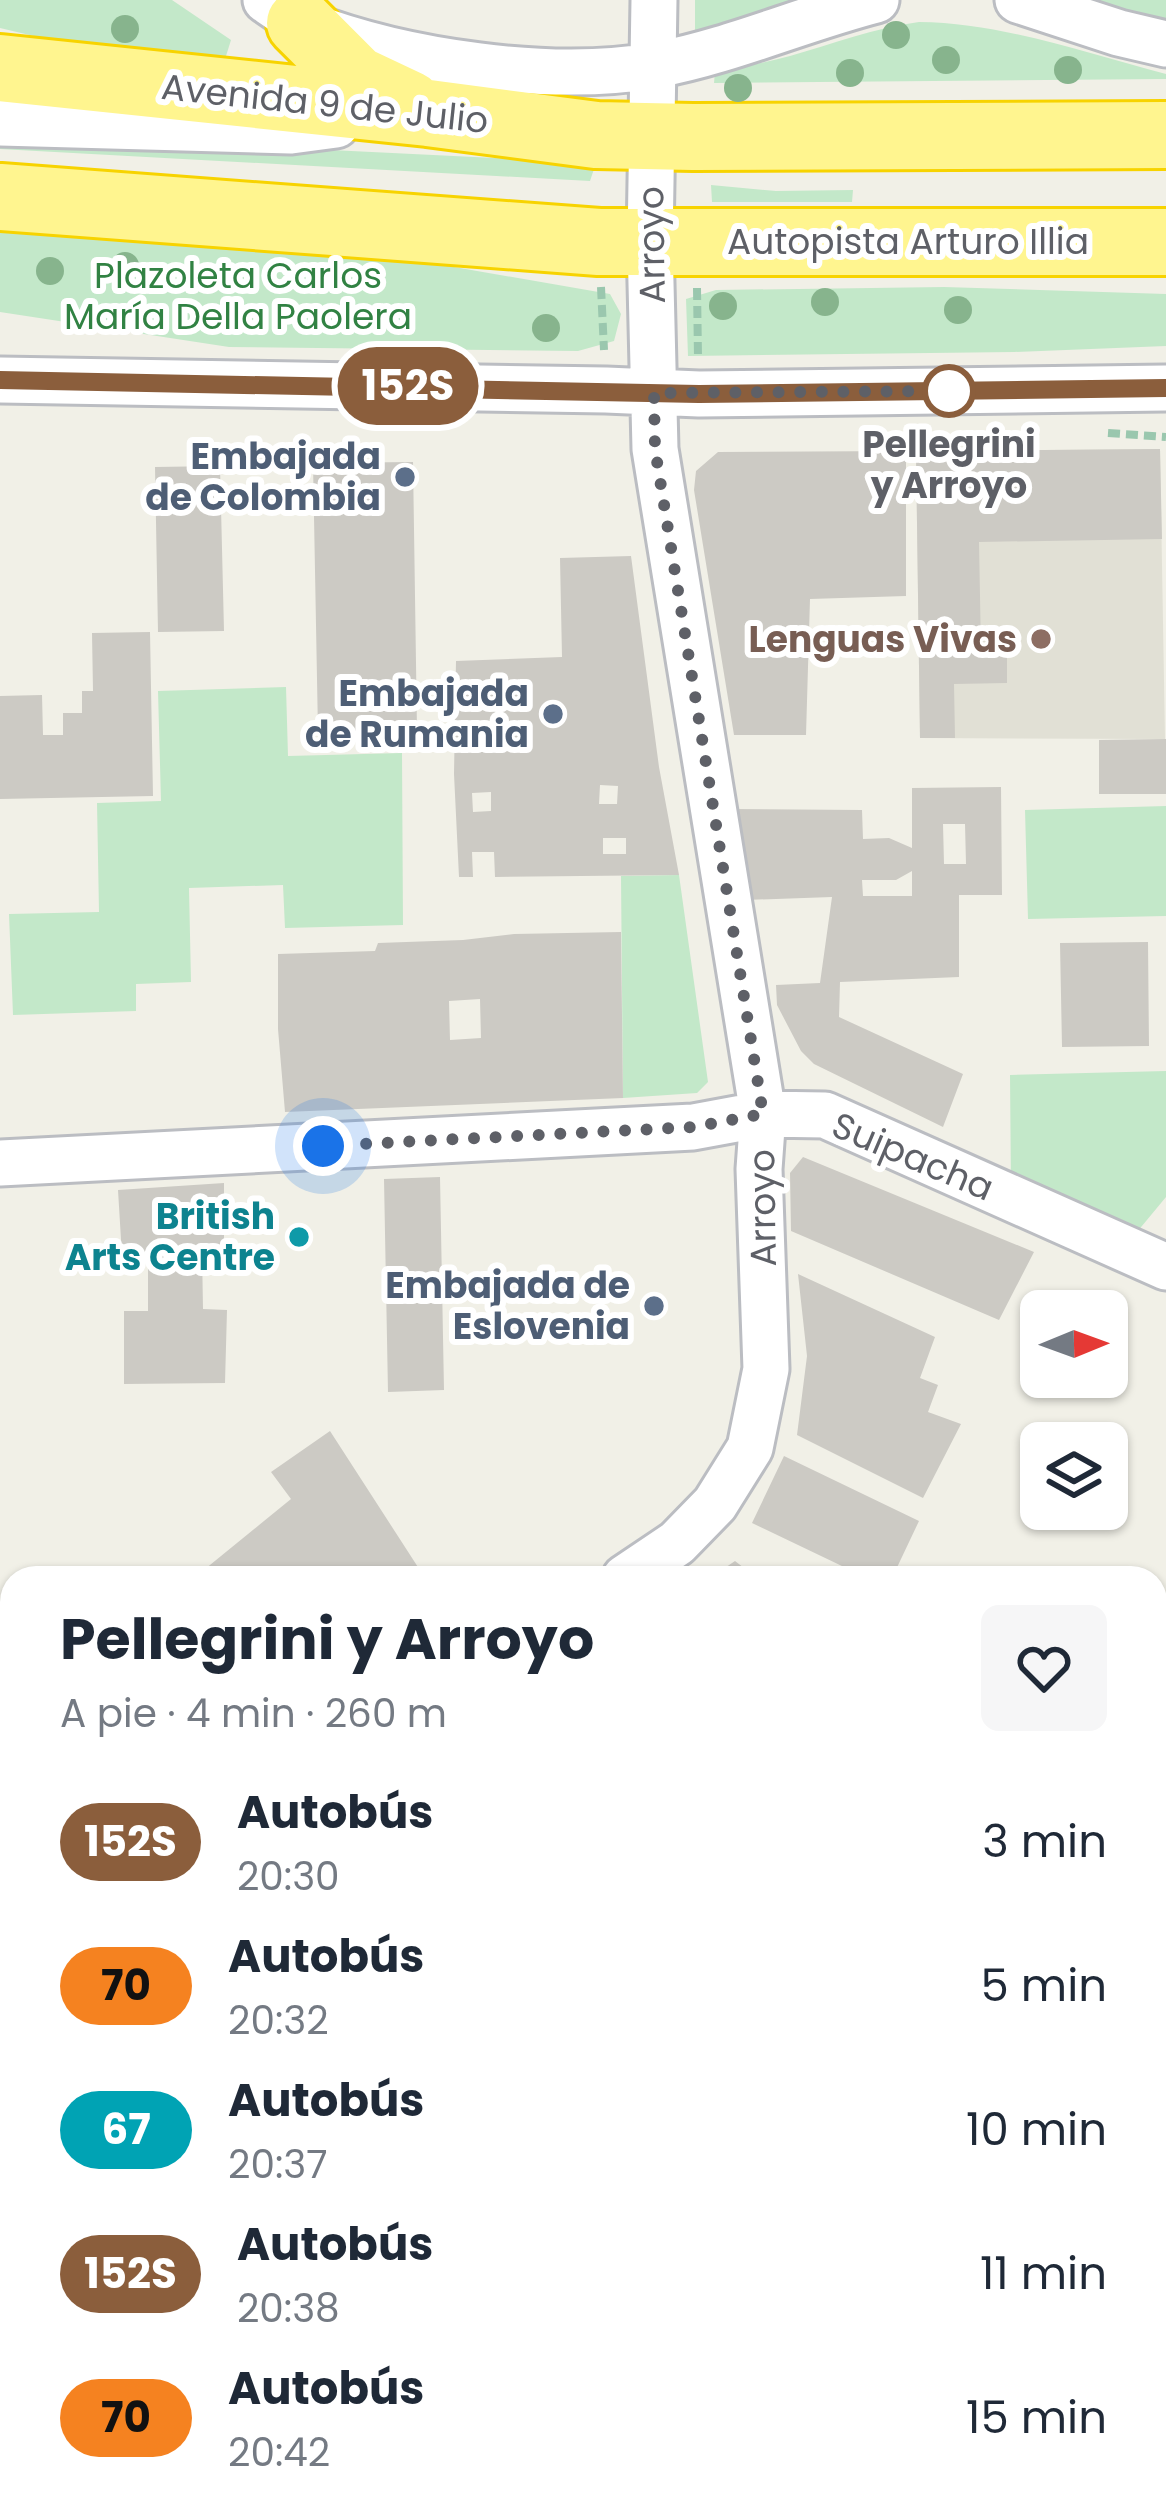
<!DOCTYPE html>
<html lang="es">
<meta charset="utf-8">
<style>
:root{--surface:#fff;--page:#f6f6f7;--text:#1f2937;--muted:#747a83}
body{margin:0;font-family:Poppins,sans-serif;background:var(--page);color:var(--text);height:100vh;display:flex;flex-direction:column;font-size:45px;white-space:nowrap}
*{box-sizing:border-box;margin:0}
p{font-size:39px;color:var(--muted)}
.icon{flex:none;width:66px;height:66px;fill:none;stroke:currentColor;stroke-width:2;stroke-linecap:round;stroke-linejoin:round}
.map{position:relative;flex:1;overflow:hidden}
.panel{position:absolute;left:0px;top:1566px;width:1167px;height:948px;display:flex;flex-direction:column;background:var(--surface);border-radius:36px 36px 0 0;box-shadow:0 3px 9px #0004}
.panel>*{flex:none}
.badge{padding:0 24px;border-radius:39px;font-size:42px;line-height:78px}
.needle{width:78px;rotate:89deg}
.controls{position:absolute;left:1020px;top:1290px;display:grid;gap:24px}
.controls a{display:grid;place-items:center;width:108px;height:108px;border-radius:18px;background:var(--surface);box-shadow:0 3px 9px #0004;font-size:60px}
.you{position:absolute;width:60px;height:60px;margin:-30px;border:9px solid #fff;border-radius:50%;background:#1a73e8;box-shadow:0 0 0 18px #1a73e833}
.map>.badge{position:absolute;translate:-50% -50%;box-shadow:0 0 0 6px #fff}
.round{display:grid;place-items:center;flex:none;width:126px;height:126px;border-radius:18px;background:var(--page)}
.summary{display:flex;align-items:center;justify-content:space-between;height:204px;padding:0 60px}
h1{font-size:57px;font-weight:700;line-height:90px}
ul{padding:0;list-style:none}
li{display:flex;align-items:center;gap:36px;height:144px;padding:0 60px}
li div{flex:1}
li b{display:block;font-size:45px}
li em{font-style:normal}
li .badge{min-width:132px;font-weight:700;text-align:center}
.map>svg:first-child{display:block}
.education{fill:#e1e0d5}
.green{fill:#c3e8c9}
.building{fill:#cccac4;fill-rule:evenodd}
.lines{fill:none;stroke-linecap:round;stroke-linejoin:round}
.minor-casing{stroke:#bbbdc2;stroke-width:51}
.major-casing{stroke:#f5e45b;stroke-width:63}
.highway-casing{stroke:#f7d300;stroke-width:72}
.path{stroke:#9ac7ae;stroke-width:8;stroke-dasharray:12 6;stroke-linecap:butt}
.minor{stroke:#fff;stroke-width:45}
.major{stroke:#ffffad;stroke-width:57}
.highway{stroke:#fff58f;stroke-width:66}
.tree{fill:#87b48d}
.line-casing{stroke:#fff;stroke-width:27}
.line{stroke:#8b5e3c;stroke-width:18}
.walk{stroke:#5e6067;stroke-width:12;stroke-dasharray:0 21.6}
.stop-dot{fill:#fff;stroke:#8b5e3c;stroke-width:6}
.service-dot{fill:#5c6f8a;stroke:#fff;stroke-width:4.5}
.education-dot{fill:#8d6e63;stroke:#fff;stroke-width:4.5}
.culture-dot{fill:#0f9aa8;stroke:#fff;stroke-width:4.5}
.labels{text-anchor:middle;stroke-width:12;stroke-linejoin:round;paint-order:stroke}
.street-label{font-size:36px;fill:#5e6067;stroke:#fff}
.park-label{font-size:36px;fill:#318243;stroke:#fff}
.stop-label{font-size:36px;font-weight:bold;fill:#5e6067;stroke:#fff}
.service-label{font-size:36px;font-weight:bold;fill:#4e5e75;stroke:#fff;text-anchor:end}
.education-label{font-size:36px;font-weight:bold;fill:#785e54;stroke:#fff;text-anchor:end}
.culture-label{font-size:36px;font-weight:bold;fill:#0d838f;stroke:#fff;text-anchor:end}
</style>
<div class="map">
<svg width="1166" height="2514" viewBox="0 0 1166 2514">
<rect width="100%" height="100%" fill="#f1f0e7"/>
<path class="education" d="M1160,449L1165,739L920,738L916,451Z"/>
<path class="green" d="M0,0H172L231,40L226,56L76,46L0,28Z
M695,0H828L695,39Z
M1065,0H1166V31Z
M919,22C1003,23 1085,53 1166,74V79L714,83L715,72C739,67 765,63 790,56C833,44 873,28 919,22Z
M0,134L596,163L590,181L0,149Z
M711,185L776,191L853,190L852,202H712Z
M0,229L374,253L610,294L621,314L614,341L578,351L229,347L0,312Z
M944,287L1166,294V346L1014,352L688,356L686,299L716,290Z
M286,687L288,756L402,753L403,925L285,928L283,885L189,888L191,982L136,984V1011L13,1015L9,914L99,912L97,803L161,801L158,691Z
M1166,806V916L1028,919L1025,810Z
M679,875L708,1082L697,1093L623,1098L621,876Z
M1166,1071V1197L1132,1238L1011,1189L1010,1075Z"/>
<path class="building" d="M1160,449L1162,539L979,542L981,651H1007V683L954,684L955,738H920L916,451Z
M906,451V596L810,599L806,735H734L694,490L696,471L718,452Z
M413,462L417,730L318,732L313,463Z
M220,466L224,631L158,632L155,467Z
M631,556L659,767L679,875L495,877L494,852H472L473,877H459L454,774L456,661L562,657L560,558ZM600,785L618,786L617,804H599ZM491,792V811L473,812L472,793ZM603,838H626V854H603Z
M150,632L153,796L0,799V696L42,695L43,735H63V713H82V691H93L92,633Z
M1166,739V794H1099V740Z
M1001,787L1002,895H959V977L840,982L839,1017L963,1074L943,1127L814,1064L801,1051L777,1005L776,985L820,983L832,897L745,900L731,809L862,810L863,839L889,838L912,848V788ZM943,824H965L966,864H944ZM912,871V896H863L862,880H896Z
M621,932L623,1098L285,1112L278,1029V954L375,951L378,943L463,940L514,934ZM480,999L481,1038L450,1040L449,1001Z
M1148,942L1149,1046L1062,1047L1060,943Z
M803,1157L1034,1252L999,1320L791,1231L790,1173Z
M440,1177L444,1390L388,1392L384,1179Z
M224,1183V1251H202L203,1309L227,1310L225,1383L124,1384V1311H148V1253L122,1256L118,1190Z
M798,1274L935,1337L920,1378L938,1385L928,1412L961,1424L923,1498L797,1435L807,1356Z
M330,1431L425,1578H344L338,1568L323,1578H194L291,1499L271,1472Z
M784,1456L919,1521L892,1578H867L752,1523Z
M735,1561L757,1578H710Z
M1166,1619V1774L1155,1777V1623Z
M0,1980H12V2308H0Z
M0,2483H12V2502H69V2514H0Z
M474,2502H524L518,2514H496Z
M631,2502H677L667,2514H654Z"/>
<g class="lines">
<defs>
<path id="minor" d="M266,0C278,8 291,19 305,24C404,62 552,84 656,65C731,51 802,19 876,0
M1018,0L1119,33L1166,44
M0,123L291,131L336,125
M0,380L606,390L699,394L1166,388
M0,1163L693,1127L763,1114L825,1115L1166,1267
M625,1578L677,1543L715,1504L750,1448L766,1369L759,1169L763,1114L655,449L650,242L654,0
M0,1940L12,1939"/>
<path id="major" d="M1155,2088L1166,2075
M824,2514L833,2502"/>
<path id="highway" d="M300,23L356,79L409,104
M0,68L428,113L596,135L693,137L1166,135
M0,197L599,242H1166"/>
</defs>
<use href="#minor" class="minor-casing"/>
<use href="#major" class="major-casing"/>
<use href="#highway" class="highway-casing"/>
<path class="path" d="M601,287L604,350
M697,288L698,357
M1108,433L1166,437
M1155,2271L1166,2256
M973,2514L982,2502"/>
<use href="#minor" class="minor"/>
<use href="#major" class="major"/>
<use href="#highway" class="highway"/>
</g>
<g class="tree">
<circle cx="125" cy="29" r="14"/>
<circle cx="896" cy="35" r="14"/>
<circle cx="946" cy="60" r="14"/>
<circle cx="1068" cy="70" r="14"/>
<circle cx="850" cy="73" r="14"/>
<circle cx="738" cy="88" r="14"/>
<circle cx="125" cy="266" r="14"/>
<circle cx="50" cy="271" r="14"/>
<circle cx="825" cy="302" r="14"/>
<circle cx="723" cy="306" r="14"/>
<circle cx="958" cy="310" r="14"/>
<circle cx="546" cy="328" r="14"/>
</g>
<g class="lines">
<defs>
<path id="line" d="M0,380L699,394L1166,388"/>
</defs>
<use href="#line" class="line-casing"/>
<use href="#line" class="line"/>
<path class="walk" d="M323,1146L693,1127L763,1114L655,449L654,393L949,391"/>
</g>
<circle class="stop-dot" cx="949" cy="391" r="24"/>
<g class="service-dot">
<circle cx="405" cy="477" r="12"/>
<circle cx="553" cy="714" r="12"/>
<circle cx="654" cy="1306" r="12"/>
</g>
<circle class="education-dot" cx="1041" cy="639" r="12"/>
<circle class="culture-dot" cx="299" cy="1237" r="12"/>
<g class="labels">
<g class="street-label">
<text transform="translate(325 103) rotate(6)" y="13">Avenida 9 de Julio</text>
<text x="908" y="254">Autopista Arturo Illia</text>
<text transform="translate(651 245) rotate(-91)" y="13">Arroyo</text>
<text transform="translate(913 1156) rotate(23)" y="13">Suipacha</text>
<text transform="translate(762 1208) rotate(-91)" y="13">Arroyo</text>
</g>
<g class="park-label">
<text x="238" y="288">Plazoleta Carlos<tspan x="238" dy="41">María Della Paolera</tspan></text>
</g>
<g class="stop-label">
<text x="949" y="457">Pellegrini<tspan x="949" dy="41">y Arroyo</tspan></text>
</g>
<g class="service-label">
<text x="381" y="469">Embajada<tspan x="381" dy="41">de Colombia</tspan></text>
<text x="529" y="706">Embajada<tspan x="529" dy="41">de Rumania</tspan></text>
<text x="630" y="1298">Embajada de<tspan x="630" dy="41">Eslovenia</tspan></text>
</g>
<g class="education-label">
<text x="1017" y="652">Lenguas Vivas</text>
</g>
<g class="culture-label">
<text x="275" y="1229">British<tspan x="275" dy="41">Arts Centre</tspan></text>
</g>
</g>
</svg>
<div class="controls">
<a><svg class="needle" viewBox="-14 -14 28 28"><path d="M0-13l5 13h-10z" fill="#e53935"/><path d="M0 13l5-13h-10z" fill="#747a83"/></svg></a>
<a><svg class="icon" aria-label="layers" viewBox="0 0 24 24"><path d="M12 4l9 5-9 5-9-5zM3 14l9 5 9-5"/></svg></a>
</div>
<div class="you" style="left:323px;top:1146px"></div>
<b class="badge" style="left:408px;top:386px;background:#8b5e3c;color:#fff">152S</b>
<section class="panel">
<div class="summary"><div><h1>Pellegrini y Arroyo</h1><p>A pie · 4 min · 260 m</p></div><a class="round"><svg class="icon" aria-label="heart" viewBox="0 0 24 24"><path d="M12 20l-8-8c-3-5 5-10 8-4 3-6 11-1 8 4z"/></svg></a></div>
<ul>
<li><span class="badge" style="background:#8b5e3c;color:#fff">152S</span><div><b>Autobús</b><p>20:30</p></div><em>3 min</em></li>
<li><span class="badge" style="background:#f58220;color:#111">70</span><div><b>Autobús</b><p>20:32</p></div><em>5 min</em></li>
<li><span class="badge" style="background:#00a3b4;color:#fff">67</span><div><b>Autobús</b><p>20:37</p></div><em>10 min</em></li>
<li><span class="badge" style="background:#8b5e3c;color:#fff">152S</span><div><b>Autobús</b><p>20:38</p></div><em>11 min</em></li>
<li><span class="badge" style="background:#f58220;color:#111">70</span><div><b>Autobús</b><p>20:42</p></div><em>15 min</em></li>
</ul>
</section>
</div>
